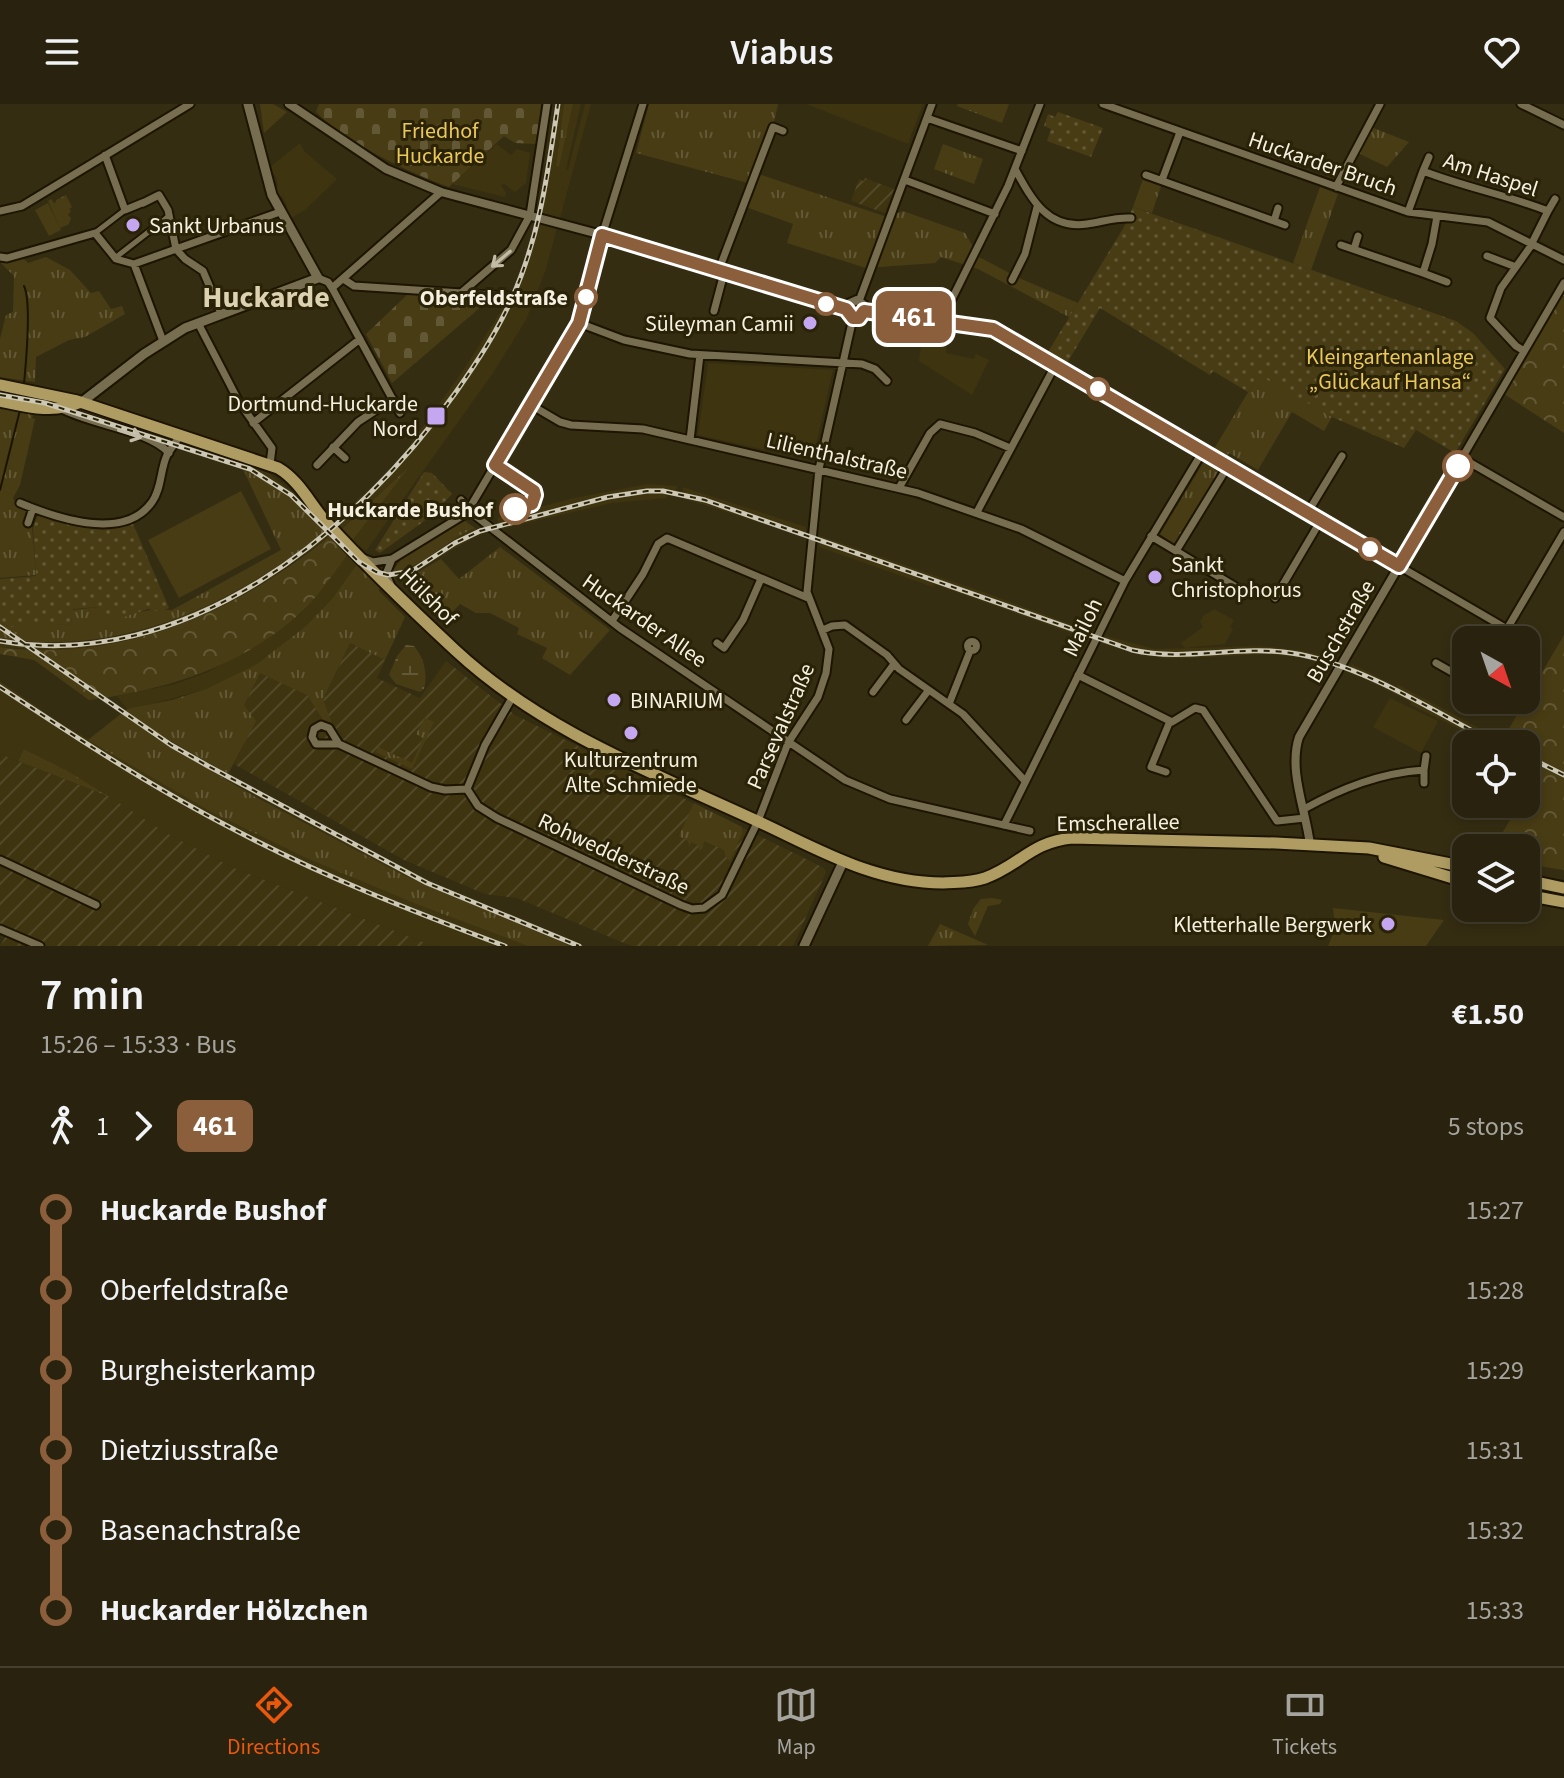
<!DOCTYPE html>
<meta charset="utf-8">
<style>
:root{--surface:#28220e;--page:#342f1c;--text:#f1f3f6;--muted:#a5a49e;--line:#443f2e;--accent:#ea580c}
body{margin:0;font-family:"Source Sans 3",sans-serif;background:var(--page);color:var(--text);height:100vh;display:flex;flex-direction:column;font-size:30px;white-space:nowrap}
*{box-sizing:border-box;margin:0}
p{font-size:26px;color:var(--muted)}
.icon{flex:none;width:44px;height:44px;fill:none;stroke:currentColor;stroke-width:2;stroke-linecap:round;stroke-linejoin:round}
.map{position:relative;height:842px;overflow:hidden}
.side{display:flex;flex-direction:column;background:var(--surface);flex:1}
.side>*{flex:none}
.badge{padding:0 16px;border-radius:12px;font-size:28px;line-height:52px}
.needle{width:52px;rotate:140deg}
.tools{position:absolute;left:1452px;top:522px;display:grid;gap:16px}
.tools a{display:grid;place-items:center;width:88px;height:88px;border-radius:16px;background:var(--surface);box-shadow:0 4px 12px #0003,0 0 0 2px var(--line);font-size:40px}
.map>.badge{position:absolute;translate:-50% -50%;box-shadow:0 0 0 4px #fff}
.legs{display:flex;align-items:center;gap:12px;height:88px;padding:0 40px;font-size:26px}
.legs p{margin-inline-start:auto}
.overview{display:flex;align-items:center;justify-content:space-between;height:136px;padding:0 40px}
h1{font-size:44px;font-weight:600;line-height:60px}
ul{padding:0 40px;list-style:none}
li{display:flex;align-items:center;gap:28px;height:80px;font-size:30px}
li i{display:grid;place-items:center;width:12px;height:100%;margin:0 10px;background:currentColor}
li i::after{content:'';width:20px;height:20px;margin:-10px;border:6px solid;border-radius:50%;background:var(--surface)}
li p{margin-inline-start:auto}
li:first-child i{background:linear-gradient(#0000 50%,currentColor 0)}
li:last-child i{background:linear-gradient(currentColor 50%,#0000 0)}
header{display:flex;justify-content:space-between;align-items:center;height:104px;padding:0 40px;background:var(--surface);font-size:36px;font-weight:600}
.tab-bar{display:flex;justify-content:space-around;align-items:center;height:112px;border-top:2px solid var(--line);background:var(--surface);font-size:22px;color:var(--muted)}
.tab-bar a{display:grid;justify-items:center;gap:4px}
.tab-bar .selected{color:var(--accent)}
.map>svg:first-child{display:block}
.built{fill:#3e3410}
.industrial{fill:url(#industrial-furrows)}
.grass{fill:url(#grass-tufts)}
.forest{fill:url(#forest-crowns)}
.wetland{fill:url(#wetland-marsh)}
.cemetery{fill:url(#cemetery-stones)}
.garden{fill:url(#garden-dots)}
.pitch{fill:#483c14}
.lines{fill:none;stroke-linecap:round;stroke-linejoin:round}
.stream{stroke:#1b1400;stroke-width:2}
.pedestrian-casing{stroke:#1d1500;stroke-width:9}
.minor-casing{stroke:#1d1500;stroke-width:11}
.tertiary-casing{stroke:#1d1500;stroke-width:12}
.secondary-casing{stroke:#1d1500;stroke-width:13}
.primary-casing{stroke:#1d1500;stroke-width:15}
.pedestrian{stroke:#776e51;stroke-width:5}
.minor{stroke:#776e51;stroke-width:7}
.tertiary{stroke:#776e51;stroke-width:8}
.secondary{stroke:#776e51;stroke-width:9}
.primary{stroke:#ae9c63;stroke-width:11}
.tram{stroke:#cdc8b5;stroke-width:2}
.rail-casing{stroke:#cdc8b5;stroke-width:5}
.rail{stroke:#2b2307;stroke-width:2;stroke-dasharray:6;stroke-linecap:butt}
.oneway{stroke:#c3bca7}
.line-1-casing{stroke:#fff;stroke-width:18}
.line-1{stroke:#8b5e3c;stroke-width:12}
.poi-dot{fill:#c5a7f1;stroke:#2b2307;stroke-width:3}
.stop-1-dot{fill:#fff;stroke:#8b5e3c;stroke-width:4}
.labels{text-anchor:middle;stroke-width:6;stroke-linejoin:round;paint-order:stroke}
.park-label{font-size:22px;fill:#eac859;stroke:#2b2307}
.street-label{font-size:22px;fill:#f5f0e0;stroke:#2b2307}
.poi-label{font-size:22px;fill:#f5f0e0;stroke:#2b2307;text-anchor:start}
.stop-label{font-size:22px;font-weight:bold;fill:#f5f0e0;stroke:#2b2307;text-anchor:end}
.district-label{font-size:30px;font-weight:bold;fill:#dcd2b2;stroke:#2b2307}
</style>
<header><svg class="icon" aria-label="menu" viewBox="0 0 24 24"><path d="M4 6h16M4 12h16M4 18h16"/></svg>Viabus<svg class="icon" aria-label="heart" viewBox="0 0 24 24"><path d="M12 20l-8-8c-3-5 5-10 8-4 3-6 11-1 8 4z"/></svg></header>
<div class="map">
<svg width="1564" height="842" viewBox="0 0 1564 842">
<defs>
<pattern id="industrial-furrows" width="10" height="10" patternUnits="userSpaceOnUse" patternTransform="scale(2)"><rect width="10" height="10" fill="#3e3410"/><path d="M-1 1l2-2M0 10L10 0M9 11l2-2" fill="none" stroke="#514827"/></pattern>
<pattern id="grass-tufts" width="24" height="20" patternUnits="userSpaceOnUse" patternTransform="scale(2)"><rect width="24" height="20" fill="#483c14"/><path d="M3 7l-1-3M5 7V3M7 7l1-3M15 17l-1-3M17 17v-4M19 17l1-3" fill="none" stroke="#635836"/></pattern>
<pattern id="forest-crowns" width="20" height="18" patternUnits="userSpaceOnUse" patternTransform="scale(2)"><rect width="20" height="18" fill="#483c14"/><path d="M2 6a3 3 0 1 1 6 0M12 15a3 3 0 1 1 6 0" fill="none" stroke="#635836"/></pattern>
<pattern id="wetland-marsh" width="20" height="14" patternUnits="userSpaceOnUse" patternTransform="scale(2)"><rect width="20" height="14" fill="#483c14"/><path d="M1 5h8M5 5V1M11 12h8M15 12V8" fill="none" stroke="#635836"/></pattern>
<pattern id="cemetery-stones" width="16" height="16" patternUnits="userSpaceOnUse" patternTransform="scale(2)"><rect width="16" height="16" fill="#483c14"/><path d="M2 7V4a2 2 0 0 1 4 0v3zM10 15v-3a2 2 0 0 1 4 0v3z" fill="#635836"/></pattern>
<pattern id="garden-dots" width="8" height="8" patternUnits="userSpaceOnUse" patternTransform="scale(2)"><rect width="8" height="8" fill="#483c14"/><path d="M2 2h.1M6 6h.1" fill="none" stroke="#635836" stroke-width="1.8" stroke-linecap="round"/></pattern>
</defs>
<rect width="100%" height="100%" fill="#352d12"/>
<path class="built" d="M555,0H564L556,61L559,63L573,0H581L566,65L568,66L585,0H591L560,114L538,108Z
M806,0H923L908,40Z
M300,39L304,47L337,75L305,106L288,116L283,108L287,105V102L282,92L278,94L274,85L278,82L276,73L269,64Z
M497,40L511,51L517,45L530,49L526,79L515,88L504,80L501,81L506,89L505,93L452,80Z
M536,119L557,124L545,168L526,216L493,269L366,447L352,437L409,363L341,426L334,418L398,358L466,262L512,190Z
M923,227L946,230V249L974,255L976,250L989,256L972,291L919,257Z
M708,259L833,266L813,354L811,356L698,331Z
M191,338L251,360L270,370L307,400L357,460L332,495L306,522L257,560L206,585L141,603L127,605L117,592L175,580L208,568L263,537L299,511L320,487L348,449L330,432L273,473L230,498L146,533L95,544L69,547L0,543V534L30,538L81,539L110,535L162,520L229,490L301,446L325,427L282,386L260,372L244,364L178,344Z
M648,380L677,382L675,391L667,390L666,394L612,399L501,425L497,414L574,394Z
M683,383L806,423V433L682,394Z
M475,424L481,429L416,467L392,472V468L408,464L463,428Z
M820,432L989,490L1091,528L1088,535L934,480L933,483L819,443Z
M1214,505L1234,516L1230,523L1233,525L1225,540L1185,544L1181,539L1203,523L1200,518L1203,512Z
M1106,532L1155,545L1261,542L1298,546L1334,554L1330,561L1307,554L1267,550L1170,555L1133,549L1102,539Z
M1352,560L1397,583L1399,581L1509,640H1490L1411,601V598L1347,566Z
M0,577L57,617L213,709L306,754L416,800L528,842H433L234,764L168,730L66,666L24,645L18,657L0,650Z
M1390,594L1438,617L1421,649L1373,623Z
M157,629L189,649L383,753L443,783L585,842H571L403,771L177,649L154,633Z"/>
<path class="industrial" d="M865,74L894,85L885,109L851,97L859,75L864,77Z
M350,539L385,556L377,574L420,594L446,557L515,611L824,764L826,768L793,842H633L624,839L517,794L485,790L404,756L234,660L255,617L244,601L260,568L308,591L324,616L331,619L323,595Z
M0,650L108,692L168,730L234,764L433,842H0L9,827L0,825Z"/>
<path class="grass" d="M260,0H273L287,8L264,29Z
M564,0H573L559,63L556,62Z
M649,0H778L774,19L748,79L636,49Z
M958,0H1009L1002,19L957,2Z
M1371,23L1409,38L1387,63L1358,49Z
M943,40L983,55L974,80L934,65Z
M758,70L887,113L903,107L965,129L979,153L1019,174L1078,199L1069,213L978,165L941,153L935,159L866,164L787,139L793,120L746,103Z
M1143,75L1161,82L1152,109L1133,103Z
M1320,83L1338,90L1311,166L1293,159Z
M66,91L72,103L69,105L71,107L68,111L71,114L69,120L60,124L48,97L51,95L55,100L56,96Z
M46,153L70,166L91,189L99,187L111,205L122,202L125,210L85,233L69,236L36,253L35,278L0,273V235L6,211L13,208L14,172L1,159L23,154L28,159Z
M1259,270L1332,313L1324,327L1292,308L1258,366L1229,349L1227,353L1214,345Z
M0,304L33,310L32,314L35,315L20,381L13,394L17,401L26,406L25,418L32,423L36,471L0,474Z
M1205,356L1223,367L1175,441L1160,430Z
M410,362L352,437L341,426Z
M243,365L282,386L326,428C230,500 123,554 0,534V520L18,523V518L71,521L72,506L100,503L103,515C118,514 130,509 145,507C153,505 164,506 172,506L281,446Z
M465,417L475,424C446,435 423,464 392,468L402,454L458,419Z
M500,443L610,526L570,571L542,554L547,544L517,530L519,524L490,509H476L460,500L443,517L401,478L441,455L459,475Z
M357,460L372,470L379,477V487L405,513L385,556L350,539L323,595L332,620L324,617L307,591L260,569L244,601L256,617L228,670L155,628L152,632L254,692L403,771L571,842H528L416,800L306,754L213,709L88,636L127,605L172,596L206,585L257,560L306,522L332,495Z
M425,614L434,618L412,665L376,648L380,640V644L412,659L423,634L416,630Z
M24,645L66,666L108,692L18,657Z
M694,699L742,723V730L730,757L726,753L724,746L704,737L703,744L699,747L698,741L691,738L689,743L688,737L679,732Z
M550,725L626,761L624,765L548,730Z
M992,794L1002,796L1000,800L988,802L975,832L968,820L973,805L981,795Z
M940,820L988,841L928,842Z"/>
<path class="forest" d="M1564,185V329L1504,290Z
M330,432L348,450C332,471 317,495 297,512C237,564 166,586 89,596L34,556L0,550V543C121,560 238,507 330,432Z
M1564,531V766L1526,760V744H1493L1512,713L1489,700H1526V640H1495L1507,628Z"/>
<path class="wetland" d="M406,541L414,542C424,553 428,571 424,585L420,588L396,580L389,571L397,552Z"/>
<path class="cemetery" d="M319,0H541L537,40L515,39L504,32L449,83C408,68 346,39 316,8Z
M408,190L490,195L392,279L366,230Z"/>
<path class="garden" d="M1058,8L1103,24L1091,53L1047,37L1051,25L1044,22L1048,10L1055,13Z
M1133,103L1456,217L1473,229L1505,265L1455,349L1416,326L1404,344L1332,313L1259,271L1248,288L1213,267L1210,271L1100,204L1067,259L1048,248L1124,123Z
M424,368L432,369L452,390L431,412L380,449L375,446Z
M46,409L94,419L131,415L169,504L161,508L148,505L124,513L103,516L100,503L73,505L71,521L18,519V524L0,520V475L36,472L33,424L38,411Z"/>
<path class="pitch" d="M48,99L61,126L49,132L35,106Z
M241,387L271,445L179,494L148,436Z
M1333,804L1444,816L1426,842H1328L1335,825Z"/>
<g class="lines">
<path class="stream" d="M24,280C26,258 32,199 24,182
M0,386L20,306"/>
<defs>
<path id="pedestrian" d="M95,129L125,106
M115,154L169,112"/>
<path id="minor" d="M1103,0L1408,108L1488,118L1564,156
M1521,0L1564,21
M927,14L1022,47
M105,51L125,106L142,99
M1015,65C1031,94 1047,126 1087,120C1102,118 1115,113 1131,114
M1423,67L1429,53
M1146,71L1285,121
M905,76L995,110
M1162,76L1180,28
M1336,83L1380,0
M143,99L159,91L168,106L176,145L185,155L203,167L221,209
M0,107L22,102L190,0
M1548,107L1555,95
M1408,108L1423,67C1464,83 1507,91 1548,107L1532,139
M1274,117L1278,104
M1341,141L1423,169L1432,140L1437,112
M1354,145L1358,132
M1487,152L1516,163
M0,153L7,154L95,129L116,155L134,160
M134,160L280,108
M134,160L163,237
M718,168L773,23L783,27
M1423,169L1447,178
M318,174L328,178L332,184L400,309
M345,176L354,182L508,192
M1012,176L1025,150L1037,103
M332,184L441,88
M460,190L511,146L530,111L547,0
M859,197L932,0
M714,207L724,169
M941,217L1008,82L1040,0
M198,219L239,298L272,344L270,360
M579,219L624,236L690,250L862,260L875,265L887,277
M1524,247L1516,242L1490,214L1501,184L1533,139
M531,301L560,318L571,321L643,325L918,389L1021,425L1125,477
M62,305C91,321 149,326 169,349
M253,319L360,235
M690,336L700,251
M333,343L345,354
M1462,354L1564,413
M317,361L358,318L393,295
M899,384L930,329L940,320L975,329L1010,344
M461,396L469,405
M20,399C56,414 124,438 152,398C162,384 160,366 167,351C171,344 177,338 180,330
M468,406L620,524L845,676L890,695L1030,727
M977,408L1056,260
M1308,408L1342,352
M28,419L33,404
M1151,432L1236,483L1243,491
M1176,447L1228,362
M363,454L373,458L392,455L462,412L469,405L579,219L600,138L643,0
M391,482L386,470L392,455
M1275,494L1321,416
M612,517L643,470L658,440L667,434L808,494
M1507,525L1564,428
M823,526L832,522L845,521L887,551L899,565L963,610L1025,677
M1501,536L1507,525L1399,462L1564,179
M967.5 542a4.5 4.5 0 1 1 9 0a4.5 4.5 0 1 1-9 0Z
M717,539L724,544L743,516L761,475
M1436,559L1466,576
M1078,571L1172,618L1195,604L1203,606L1277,717L1305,714
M873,588L894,560
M949,600L970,547
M906,616L928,587
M339,640H316L312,633L314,625L321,621L329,624L339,640L431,683L445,686L467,685
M1424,666L1426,652
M1166,668L1151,663L1170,617
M467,685L478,702L497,714L681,801L692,805L704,804L722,791L758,717L788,639L818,593L826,569L829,545L807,488L819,365L853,214
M467,685L485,641L512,594
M1304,705C1342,684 1380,669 1424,666V679
M1004,721L1125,477L1203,347
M0,756L96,801
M0,825L40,842"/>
<path id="tertiary" d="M289,0L386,65L441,88L602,131L846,205
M846,205L848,200L857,196L864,201V207
M846,205L850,213L856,214L864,207
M864,207L993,225L1399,462L1299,633C1288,667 1306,706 1310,741"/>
<path id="secondary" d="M82,298L144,250L185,224L318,174L272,91L248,0
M804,842L843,758"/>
<path id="primary" d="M0,281L77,297L278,364C300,377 310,400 326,418C367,463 411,505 455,546C541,626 651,668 755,716C816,744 873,779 943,779C957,778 971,779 985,774C1019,762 1031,738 1072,734L1276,739L1369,744L1466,763
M0,297C28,303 54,310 81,298
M1384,753L1466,778
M1526,776L1564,784
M1526,791L1564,798"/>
</defs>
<use href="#pedestrian" class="pedestrian-casing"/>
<use href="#minor" class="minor-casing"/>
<use href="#tertiary" class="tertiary-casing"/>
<use href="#secondary" class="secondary-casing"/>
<use href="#primary" class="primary-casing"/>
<use href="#pedestrian" class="pedestrian"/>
<use href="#minor" class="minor"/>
<use href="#tertiary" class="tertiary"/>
<use href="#secondary" class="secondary"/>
<use href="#primary" class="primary"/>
<path class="tram" d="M1405,590L1429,605"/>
<defs>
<path id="rail" d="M0,291L45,299L250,365L291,391L359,458L376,468L388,471L412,467L455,439L480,427L608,393L647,387H663L705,396L1132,546C1185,558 1238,541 1291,549C1359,559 1435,608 1497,640
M0,523L171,641L208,662L427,779L579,842
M0,537C184,569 356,429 456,288C477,258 497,228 512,194C540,132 548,67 558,0
M0,583C77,634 153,684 235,726C322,772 414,808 505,842
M1526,652L1564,671"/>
</defs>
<use href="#rail" class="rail-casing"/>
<use href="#rail" class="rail"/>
</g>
<defs><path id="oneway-shaft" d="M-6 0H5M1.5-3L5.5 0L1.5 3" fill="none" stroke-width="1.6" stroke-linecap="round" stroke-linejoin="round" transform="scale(2)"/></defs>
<g class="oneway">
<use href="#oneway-shaft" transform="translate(501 155) rotate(140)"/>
<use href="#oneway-shaft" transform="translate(130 330) rotate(18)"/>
</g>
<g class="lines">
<defs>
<path id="line-1" d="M515,405L532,400L535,391L534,387L495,361L579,219L602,131L846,205L853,214H859L864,207L993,225L1399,462L1458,362"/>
</defs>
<use href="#line-1" class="line-1-casing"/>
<use href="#line-1" class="line-1"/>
</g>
<g class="poi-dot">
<circle cx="133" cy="121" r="8"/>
<circle cx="810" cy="219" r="8"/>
<rect x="426" y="302" width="20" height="20" rx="4"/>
<circle cx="1155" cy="473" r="8"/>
<circle cx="614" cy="596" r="8"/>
<circle cx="631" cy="629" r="8"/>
<circle cx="1388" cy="820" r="8"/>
</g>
<g class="stop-1-dot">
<circle cx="586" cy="193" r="10"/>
<circle cx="826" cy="200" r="10"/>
<circle cx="1098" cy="285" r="10"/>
<circle cx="1458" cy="362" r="14"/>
<circle cx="515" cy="405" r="14"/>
<circle cx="1370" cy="445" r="10"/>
</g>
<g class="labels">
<g class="park-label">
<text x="440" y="34">Friedhof<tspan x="440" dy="25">Huckarde</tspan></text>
<text x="1390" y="260">Kleingartenanlage<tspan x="1390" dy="25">„Glückauf Hansa“</tspan></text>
</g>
<g class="street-label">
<text transform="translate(1323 59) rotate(19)" y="8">Huckarder Bruch</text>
<text transform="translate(1491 70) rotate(18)" y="8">Am Haspel</text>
<text transform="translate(837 351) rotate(13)" y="8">Lilienthalstraße</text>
<text transform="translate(429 492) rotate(45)" y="8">Hülshof</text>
<text transform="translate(645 516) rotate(35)" y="8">Huckarder Allee</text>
<text transform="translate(1082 523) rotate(-64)" y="8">Mailoh</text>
<text transform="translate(1340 527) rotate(-60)" y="8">Buschstraße</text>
<text transform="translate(780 622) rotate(-66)" y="8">Parsevalstraße</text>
<text transform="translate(1118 718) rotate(-1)" y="8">Emscherallee</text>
<text transform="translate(614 749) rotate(25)" y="8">Rohwedderstraße</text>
</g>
<g class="poi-label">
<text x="149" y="129">Sankt Urbanus</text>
<text x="794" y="227" text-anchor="end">Süleyman Camii</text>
<text x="418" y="307" text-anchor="end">Dortmund-Huckarde<tspan x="418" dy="25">Nord</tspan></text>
<text x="1171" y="468">Sankt<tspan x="1171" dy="25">Christophorus</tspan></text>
<text x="630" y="604">BINARIUM</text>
<text x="631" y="663" text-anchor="middle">Kulturzentrum<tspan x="631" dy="25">Alte Schmiede</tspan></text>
<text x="1372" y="828" text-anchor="end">Kletterhalle Bergwerk</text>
</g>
<g class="stop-label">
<text x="568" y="201">Oberfeldstraße</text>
<text x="493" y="413">Huckarde Bushof</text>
</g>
<g class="district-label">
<text x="266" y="203">Huckarde</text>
</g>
</g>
</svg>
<div class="tools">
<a><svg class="needle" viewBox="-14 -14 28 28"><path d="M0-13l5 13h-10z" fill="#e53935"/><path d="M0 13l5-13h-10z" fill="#a5a49e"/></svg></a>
<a><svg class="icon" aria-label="locate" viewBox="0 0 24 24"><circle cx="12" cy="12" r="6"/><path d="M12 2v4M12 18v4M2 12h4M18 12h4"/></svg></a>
<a><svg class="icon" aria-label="layers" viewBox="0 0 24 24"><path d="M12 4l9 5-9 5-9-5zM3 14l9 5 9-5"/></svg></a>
</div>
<b class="badge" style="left:914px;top:213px;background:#8b5e3c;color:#fff">461</b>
</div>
<section class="side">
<div class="overview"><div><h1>7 min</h1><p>15:26 – 15:33 · Bus</p></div><b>€1.50</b></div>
<div class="legs"><svg class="icon" aria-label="walk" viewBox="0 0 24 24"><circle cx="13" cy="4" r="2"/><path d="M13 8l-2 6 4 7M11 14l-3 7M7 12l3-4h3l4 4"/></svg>1<svg class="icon" aria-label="forward" viewBox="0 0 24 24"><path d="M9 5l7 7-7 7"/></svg><b class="badge" style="background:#8b5e3c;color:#fff">461</b><p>5 stops</p></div>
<ul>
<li><i style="color:#8b5e3c"></i><b>Huckarde Bushof</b><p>15:27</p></li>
<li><i style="color:#8b5e3c"></i><span>Oberfeldstraße</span><p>15:28</p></li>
<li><i style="color:#8b5e3c"></i><span>Burgheisterkamp</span><p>15:29</p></li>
<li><i style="color:#8b5e3c"></i><span>Dietziusstraße</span><p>15:31</p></li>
<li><i style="color:#8b5e3c"></i><span>Basenachstraße</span><p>15:32</p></li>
<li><i style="color:#8b5e3c"></i><b>Huckarder Hölzchen</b><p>15:33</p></li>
</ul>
</section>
<nav class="tab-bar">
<a class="selected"><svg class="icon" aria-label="directions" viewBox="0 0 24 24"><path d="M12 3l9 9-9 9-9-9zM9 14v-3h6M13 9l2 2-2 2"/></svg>Directions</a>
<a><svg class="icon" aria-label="map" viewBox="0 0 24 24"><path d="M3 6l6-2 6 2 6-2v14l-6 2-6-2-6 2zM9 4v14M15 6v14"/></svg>Map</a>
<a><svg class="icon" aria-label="tickets" viewBox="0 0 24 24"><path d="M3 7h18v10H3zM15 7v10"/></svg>Tickets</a>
</nav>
